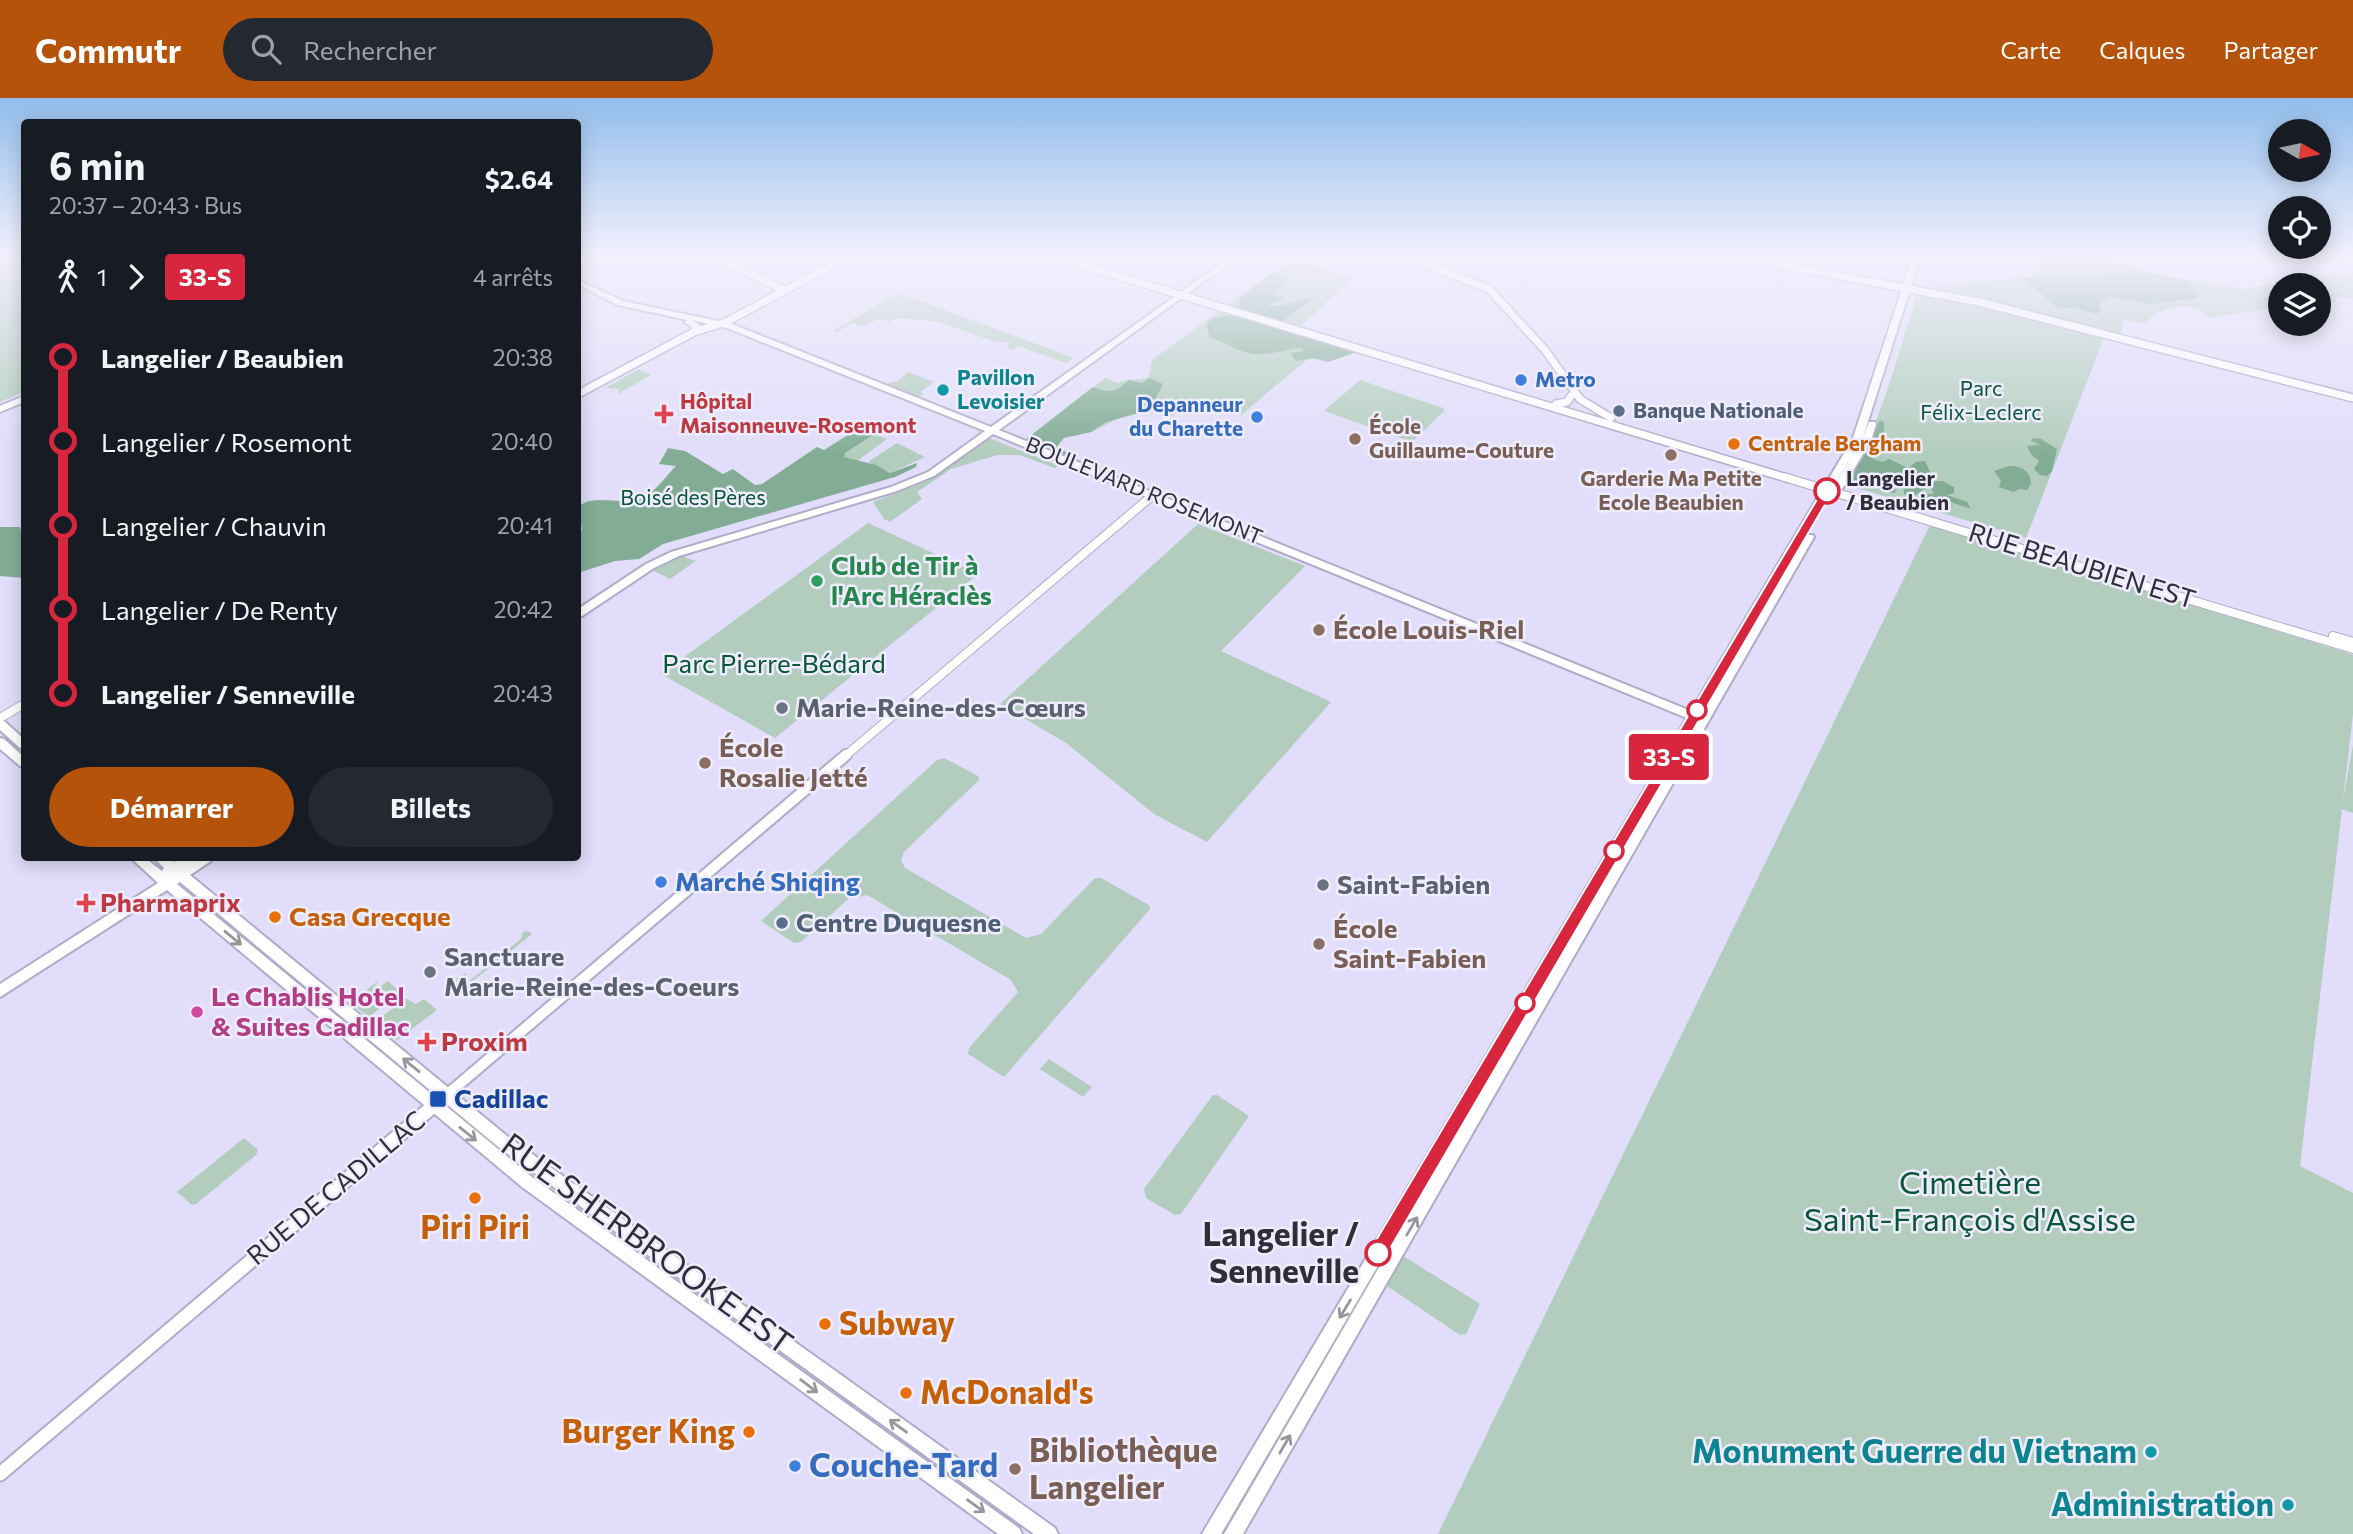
<!DOCTYPE html>
<html lang="fr">
<meta charset="utf-8">
<style>
:root{--surface:#171b24;--page:#242831;--text:#f1f3f6;--muted:#9ea1a6;--accent:#b45309}
body{margin:0;font-family:Commissioner,sans-serif;background:var(--page);color:var(--text);height:100vh;display:flex;flex-direction:column;font-size:26px;white-space:nowrap}
*{box-sizing:border-box;margin:0}
p{font-size:23px;color:var(--muted)}
.icon{flex:none;width:38px;height:38px;fill:none;stroke:currentColor;stroke-width:2;stroke-linecap:round;stroke-linejoin:round}
.map{position:relative;flex:1;overflow:hidden}
.panel{position:absolute;left:21px;top:21px;width:560px;height:742px;display:flex;flex-direction:column;background:var(--surface);border-radius:7px;box-shadow:0 4px 18px #0003}
.panel>*{flex:none}
.badge{padding:0 14px;border-radius:5px;font-size:24px;line-height:46px}
.needle{width:46px;rotate:99deg}
.controls{position:absolute;left:2268px;top:21px;display:grid;gap:14px}
.controls a{display:grid;place-items:center;width:63px;height:63px;border-radius:50%;background:var(--surface);box-shadow:0 4px 18px #0003;font-size:35px}
.map>.badge{position:absolute;translate:-50% -50%;box-shadow:0 0 0 4px #fff}
.legs{display:flex;align-items:center;gap:10px;height:77px;padding:0 28px;font-size:23px}
.legs p{margin-inline-start:auto}
.summary{display:flex;align-items:center;justify-content:space-between;height:119px;padding:0 28px}
h1{font-size:38px;font-weight:700;line-height:52px}
.cta{display:flex;gap:14px;margin-top:auto;padding:14px 28px}
.cta a{flex:1;height:80px;border-radius:42px;background:var(--accent);color:#fff;font-size:28px;font-weight:700;line-height:80px;text-align:center}
.cta a+a{background:var(--page);color:var(--text)}
ul{padding:0 28px;list-style:none}
li{display:flex;align-items:center;gap:24px;height:84px;font-size:26px}
li i{display:grid;place-items:center;width:10px;height:100%;margin:0 9px;background:currentColor}
li i::after{content:'';width:18px;height:18px;margin:-9px;border:5px solid;border-radius:50%;background:var(--surface)}
li p{margin-inline-start:auto}
li:first-child i{background:linear-gradient(#0000 50%,currentColor 0)}
li:last-child i{background:linear-gradient(currentColor 50%,#0000 0)}
header{display:flex;align-items:center;gap:42px;box-sizing:border-box;height:98px;padding:0 35px;background:var(--accent);color:#fff}
header strong{font-size:33px}
nav{display:flex;gap:38px;margin-inline-start:auto;font-size:24px}
.search{width:490px;height:63px;background:var(--page);display:flex;align-items:center;gap:18px;box-sizing:border-box;padding:0 24px;border-radius:38px;color:var(--muted);font-size:26px}
.map>svg:first-child{display:block}
.green{fill:#b2cdbd}
.forest{fill:#82ad94}
.lines{fill:none;stroke-linecap:round;stroke-linejoin:round}
.minor-far3-casing{stroke:#afacc7;stroke-width:10}
.minor-far2-casing{stroke:#afacc7;stroke-width:10}
.minor-far1-casing{stroke:#afacc7;stroke-width:14}
.minor-casing{stroke:#afacc7;stroke-width:17}
.major-casing{stroke:#afacc7;stroke-width:4}
.minor-far3{stroke:#fff;stroke-width:7}
.minor-far2{stroke:#fff;stroke-width:8}
.minor-far1{stroke:#fff;stroke-width:10}
.minor{stroke:#fff;stroke-width:13}
.major{fill:#fff;fill-rule:evenodd}
.oneway{stroke:#97969c}
.line-1{fill:#d7263d;stroke:#fff;stroke-width:2}
.shop-dot{fill:#3f7fe0;stroke:#eeecfd;stroke-width:2.5}
.culture-dot{fill:#0f9aa8;stroke:#eeecfd;stroke-width:2.5}
.service-dot{fill:#5c6f8a;stroke:#eeecfd;stroke-width:2.5}
.health-dot{fill:#e0444e;stroke:#eeecfd;stroke-width:2.5}
.education-dot{fill:#8d6e63;stroke:#eeecfd;stroke-width:2.5}
.food-dot{fill:#e8710a;stroke:#eeecfd;stroke-width:2.5}
.stop-1-dot{fill:#fff;stroke:#d7263d;stroke-width:3.5}
.leisure-dot{fill:#2e9e5b;stroke:#eeecfd;stroke-width:2.5}
.worship-dot{fill:#6b7280;stroke:#eeecfd;stroke-width:2.5}
.hotel-dot{fill:#d1479c;stroke:#eeecfd;stroke-width:2.5}
.transit-dot{fill:#1a4fb4;stroke:#eeecfd;stroke-width:2.5}
.labels{text-anchor:middle;stroke-width:5;stroke-linejoin:round;paint-order:stroke}
.far-culture-label{font-size:21px;font-weight:bold;fill:#0d838f;stroke:#eeecfd;text-anchor:start}
.far-shop-label{font-size:21px;font-weight:bold;fill:#366cbe;stroke:#eeecfd;text-anchor:start}
.far-park-label{font-size:21px;fill:#085635;stroke:#eeecfd}
.far-health-label{font-size:21px;font-weight:bold;fill:#be3a42;stroke:#eeecfd;text-anchor:start}
.far-service-label{font-size:21px;font-weight:bold;fill:#4e5e75;stroke:#eeecfd;text-anchor:start}
.far-education-label{font-size:21px;font-weight:bold;fill:#785e54;stroke:#eeecfd;text-anchor:start}
.far-food-label{font-size:21px;font-weight:bold;fill:#c56008;stroke:#eeecfd;text-anchor:start}
.far-stop-label{font-size:21px;font-weight:bold;fill:#2f2e39;stroke:#eeecfd;text-anchor:start}
.far-street-label{font-size:21px;fill:#2f2e39;stroke:#eeecfd}
.leisure-label{font-size:26px;font-weight:bold;fill:#27864d;stroke:#eeecfd;text-anchor:start}
.street-label{font-size:26px;fill:#2f2e39;stroke:#eeecfd}
.education-label{font-size:26px;font-weight:bold;fill:#785e54;stroke:#eeecfd;text-anchor:start}
.park-label{font-size:26px;fill:#085635;stroke:#eeecfd}
.worship-label{font-size:26px;font-weight:bold;fill:#5b616d;stroke:#eeecfd;text-anchor:start}
.shop-label{font-size:26px;font-weight:bold;fill:#366cbe;stroke:#eeecfd;text-anchor:start}
.health-label{font-size:26px;font-weight:bold;fill:#be3a42;stroke:#eeecfd;text-anchor:start}
.food-label{font-size:26px;font-weight:bold;fill:#c56008;stroke:#eeecfd;text-anchor:start}
.service-label{font-size:26px;font-weight:bold;fill:#4e5e75;stroke:#eeecfd;text-anchor:start}
.hotel-label{font-size:26px;font-weight:bold;fill:#b23c85;stroke:#eeecfd;text-anchor:start}
.transit-label{font-size:26px;font-weight:bold;fill:#164399;stroke:#eeecfd;text-anchor:start}
.near-park-label{font-size:32px;fill:#085635;stroke:#eeecfd}
.near-food-label{font-size:32px;font-weight:bold;fill:#c56008;stroke:#eeecfd;text-anchor:start}
.near-stop-label{font-size:32px;font-weight:bold;fill:#2f2e39;stroke:#eeecfd;text-anchor:end}
.near-street-label{font-size:32px;fill:#2f2e39;stroke:#eeecfd}
.near-education-label{font-size:32px;font-weight:bold;fill:#785e54;stroke:#eeecfd;text-anchor:start}
.near-culture-label{font-size:32px;font-weight:bold;fill:#0d838f;stroke:#eeecfd;text-anchor:end}
.near-shop-label{font-size:32px;font-weight:bold;fill:#366cbe;stroke:#eeecfd;text-anchor:start}
</style>
<header>
<strong>Commutr</strong>
<div class="search"><svg class="icon" aria-label="search" viewBox="0 0 24 24"><circle cx="10" cy="10" r="6"/><path d="M15 15l6 6"/></svg>Rechercher</div>
<nav><a>Carte</a><a>Calques</a><a>Partager</a></nav>
</header>
<div class="map">
<svg width="2353" height="1436" viewBox="0 0 2353 1436">
<rect width="100%" height="100%" fill="#e1ddfa"/>
<path class="green" d="M0,157H24V294L0,304Z
M2044,157H2091L2171,180L2244,191L2284,184L2289,177L2353,175V201L2335,199V205L2319,204V187H2280V209L2210,220C2205,217 2199,211 2194,210C2177,205 2155,213 2145,226L2125,221L2120,237L1921,191L2034,178Z
M1299,162L1351,181L1301,228L1229,206L1279,171Z
M899,195L1074,260L1066,265L1018,248L1012,252L1007,249L1010,244H996L935,223L896,220L889,224L879,221L861,229L853,225L836,234L833,233Z
M1917,196L1980,205L2104,240L2026,440L1847,387C1880,326 1897,261 1917,196Z
M1221,212L1359,253L1328,264L1316,260L1305,263L1241,317L1198,303L1170,319C1135,307 1124,318 1093,333C1083,337 1071,337 1061,341L1058,350L1074,357L1070,360L1025,342L1105,280L1118,285C1129,279 1138,284 1149,279L1152,262Z
M639,271L651,277L618,296L619,291L607,290L591,298Z
M908,274L934,284L920,294L924,296L918,299L886,286L898,283Z
M1360,282L1443,310L1445,312L1412,344L1324,313Z
M875,336L887,341L857,363L843,359L845,355Z
M989,340L1059,368L1055,370L1019,357H997L951,371L917,394L922,401L890,424L884,421L873,404L927,383Z
M897,345L925,359L890,375L868,364Z
M868,425L978,476L775,640L661,576Z
M1931,425L2353,557V616L2343,703L2353,647V715L2342,711L2300,1068L2353,1095V1436H1438Z
M1198,426L1305,468L1221,553L1331,604L1207,744L1154,716L1066,645L1000,606Z
M681,458L696,463L670,481L652,472Z
M944,660L978,678L979,682L904,754L901,762L905,770L1026,840L1041,836L1095,780H1101L1149,807L1150,811L1004,979L968,956L969,950L1018,894L1011,882L867,797L848,801L801,844L794,845L761,823L937,662Z
M528,833L532,836L451,900L457,880L466,875L468,884L521,841L523,834Z
M378,883L375,888L378,890L388,883L400,894L369,919L350,905Z
M405,900L416,906L424,901L437,912L397,942L375,924Z
M1049,961L1092,989L1083,999L1040,971Z
M1213,997H1217L1249,1018L1181,1116L1175,1117L1146,1100L1144,1091Z
M244,1040L258,1052L256,1057L196,1106L192,1107L177,1094Z
M1405,1159L1480,1206L1466,1236L1460,1237L1387,1188L1402,1160Z"/>
<path class="forest" d="M1274,174L1288,180L1276,193V196L1284,200L1267,207C1284,211 1297,201 1314,200L1282,223L1239,210L1241,198Z
M2124,175L2156,176L2189,183L2198,200L2151,206L2110,199L2099,206L2100,214L2096,216L2072,209L2065,211L2055,208L2023,180Z
M1236,216L1333,245L1343,252L1347,250L1359,253L1328,264L1313,260L1296,263L1290,255L1304,253L1300,250C1285,252 1262,259 1248,255C1234,251 1222,243 1210,240L1206,227L1212,220Z
M1150,280L1163,286L1150,312L1106,324L1091,334L1064,340L1057,348L1060,352L1074,357L1070,360L1025,342L1093,289C1110,296 1116,294 1129,282L1142,285Z
M1880,322L1884,324C1886,340 1877,344 1871,355L1873,361L1883,364L1889,361L1908,370L1916,364L1925,363L1931,376L1928,388L1913,399L1904,396V388L1900,382H1913L1912,379L1891,376L1893,384L1900,387L1894,390L1896,394L1893,395L1873,387L1849,386Z
M862,328L875,336L845,355L844,359L876,367L890,375L917,365L916,369L895,379L663,446L639,461L615,463L578,475V439L582,431L578,409C597,393 626,412 648,397C658,390 667,377 676,368L659,366L668,350L685,353L723,376L733,371L755,387L762,386L817,349L824,352Z
M2033,340L2041,341L2057,351L2052,373L2047,378L2040,377L2034,371L2039,363L2031,356L2027,348L2040,347L2031,343Z
M2009,368C2021,367 2031,373 2031,386L2027,392L2020,391L2013,394L1999,389L2001,383L1994,373Z
M1935,383H1943L1954,389V395L1947,397L1967,404L1971,411L1945,402L1932,404L1924,401V396H1934L1931,390Z
M0,429H20L24,450V480L0,478Z"/>
<g class="lines">
<defs>
<path id="minor-far3" d="M711,157L784,192
M1048,157L1790,381
M1403,157L1489,191L1545,252L1580,301L1611,320
M1727,157L1979,204L2353,300
M578,296L694,234L726,224L851,157
M1556,306L1567,304L1571,298"/>
<path id="minor-far2" d="M1784,379L2353,551
M2333,538L2353,544
M0,620L24,606
M844,659L1153,397"/>
<path id="minor-far1" d="M436,1006L846,657"/>
<path id="minor" d="M0,1376L438,1004"/>
<path id="major" d="M1233,157H1241L999,332L1691,613L1853,340L1913,157H1921L1863,339L1869,324H1875L1876,326L1871,343L1841,393H1835L1833,391L1862,340L1806,437H1813L1814,439L1243,1436H1224L1647,708L1221,1436H1202L1687,620L993,336L934,378L897,393L679,458L654,470L582,518L578,519V511L646,466L671,454L891,389L928,374L985,333L727,230L691,222L701,228L697,236H691L692,229L684,224L688,222L618,207L578,187V182L623,203L732,226L991,329Z
M24,298V304L0,314V308Z
M0,622L4,623L24,641V651L20,650L0,632Z
M0,640L4,641L24,659V669L20,668L0,651Z
M131,760H145L162,773L164,770L154,760H168L174,764L181,760H213L211,763L190,777L507,1038L1055,1430L1058,1436H1034L497,1048L180,784L177,786L532,1079L1019,1430L1022,1436H998L522,1089L167,792L0,899V886L158,785Z"/>
</defs>
<use href="#minor-far3" class="minor-far3-casing"/>
<use href="#minor-far2" class="minor-far2-casing"/>
<use href="#minor-far1" class="minor-far1-casing"/>
<use href="#minor" class="minor-casing"/>
<use href="#major" class="major-casing"/>
<use href="#minor-far3" class="minor-far3"/>
<use href="#minor-far2" class="minor-far2"/>
<use href="#minor-far1" class="minor-far1"/>
<use href="#minor" class="minor"/>
<use href="#major" class="major"/>
</g>
<defs><path id="oneway-shaft" d="M-6 0H5M1.5-3L5.5 0L1.5 3" fill="none" stroke-width="1.6" stroke-linecap="round" stroke-linejoin="round" transform="scale(1.75)"/></defs>
<g class="oneway">
<use href="#oneway-shaft" transform="translate(233 840) rotate(39)"/>
<use href="#oneway-shaft" transform="translate(411 967) rotate(-141)"/>
<use href="#oneway-shaft" transform="translate(468 1036) rotate(39)"/>
<use href="#oneway-shaft" transform="translate(1412 1128) rotate(-60)"/>
<use href="#oneway-shaft" transform="translate(1345 1211) rotate(121)"/>
<use href="#oneway-shaft" transform="translate(809 1288) rotate(37)"/>
<use href="#oneway-shaft" transform="translate(898 1328) rotate(-144)"/>
<use href="#oneway-shaft" transform="translate(1285 1346) rotate(-60)"/>
<use href="#oneway-shaft" transform="translate(976 1408) rotate(36)"/>
</g>
<linearGradient id="sky" x2="0" y2="1"><stop stop-color="#91bdeb"/><stop offset="0.44" stop-color="#f2f0fd"/><stop offset="1" stop-color="#f2f0fd" stop-opacity="0"/></linearGradient>
<rect width="2353" height="358" fill="url(#sky)"/>
<path class="line-1" d="M1827,390L1833,393L1384,1161L1378,1163L1372,1161L1369,1155L1372,1149L1822,393Z"/>
<g class="shop-dot">
<circle cx="1521" cy="282" r="7"/>
<circle cx="1257" cy="319" r="7"/>
<circle cx="661" cy="784" r="7"/>
<circle cx="795" cy="1368" r="7"/>
</g>
<g class="culture-dot">
<circle cx="943" cy="292" r="7"/>
<circle cx="2151" cy="1354" r="7"/>
<circle cx="2288" cy="1407" r="7"/>
</g>
<g class="service-dot">
<circle cx="1619" cy="313" r="7"/>
<circle cx="782" cy="825" r="7"/>
</g>
<g class="health-dot">
<path d="M660.5 305.5h7v7h7v7h-7v7h-7v-7h-7v-7h7z"/>
<path d="M82.5 794.5h7v7h7v7h-7v7h-7v-7h-7v-7h7z"/>
<path d="M423.5 933.5h7v7h7v7h-7v7h-7v-7h-7v-7h7z"/>
</g>
<g class="education-dot">
<circle cx="1355" cy="341" r="7"/>
<circle cx="1671" cy="357" r="7"/>
<circle cx="1319" cy="532" r="7"/>
<circle cx="705" cy="665" r="7"/>
<circle cx="1319" cy="846" r="7"/>
<circle cx="1015" cy="1371" r="7"/>
</g>
<g class="food-dot">
<circle cx="1734" cy="346" r="7"/>
<circle cx="275" cy="819" r="7"/>
<circle cx="475" cy="1100" r="7"/>
<circle cx="825" cy="1226" r="7"/>
<circle cx="906" cy="1295" r="7"/>
<circle cx="749" cy="1334" r="7"/>
</g>
<g class="stop-1-dot">
<circle cx="1827" cy="393" r="12"/>
<circle cx="1697" cy="612" r="9"/>
<circle cx="1614" cy="753" r="9"/>
<circle cx="1525" cy="905" r="9"/>
<circle cx="1378" cy="1155" r="12"/>
</g>
<circle class="leisure-dot" cx="817" cy="483" r="7"/>
<g class="worship-dot">
<circle cx="782" cy="610" r="7"/>
<circle cx="1323" cy="787" r="7"/>
<circle cx="430" cy="874" r="7"/>
</g>
<circle class="hotel-dot" cx="197" cy="914" r="7"/>
<rect class="transit-dot" x="429" y="992" width="18" height="18" rx="3.5"/>
<g class="labels">
<g class="far-culture-label">
<text x="957" y="287">Pavillon<tspan x="957" dy="24">Levoisier</tspan></text>
</g>
<g class="far-shop-label">
<text x="1535" y="289">Metro</text>
<text x="1243" y="314" text-anchor="end">Depanneur<tspan x="1243" dy="24">du Charette</tspan></text>
</g>
<g class="far-park-label">
<text x="1981" y="298">Parc<tspan x="1981" dy="24">Félix-Leclerc</tspan></text>
<text x="693" y="407">Boisé des Pères</text>
</g>
<g class="far-health-label">
<text x="680" y="311">Hôpital<tspan x="680" dy="24">Maisonneuve-Rosemont</tspan></text>
</g>
<g class="far-service-label">
<text x="1633" y="320">Banque Nationale</text>
</g>
<g class="far-education-label">
<text x="1369" y="336">École<tspan x="1369" dy="24">Guillaume-Couture</tspan></text>
<text x="1671" y="388" text-anchor="middle">Garderie Ma Petite<tspan x="1671" dy="24">Ecole Beaubien</tspan></text>
</g>
<g class="far-food-label">
<text x="1748" y="353">Centrale Bergham</text>
</g>
<g class="far-stop-label">
<text x="1846" y="388">Langelier<tspan x="1846" dy="24">/ Beaubien</tspan></text>
</g>
<g class="far-street-label">
<text transform="translate(1144 393) rotate(22)" y="7">BOULEVARD ROSEMONT</text>
</g>
<g class="leisure-label">
<text x="831" y="477">Club de Tir à<tspan x="831" dy="30">l'Arc Héraclès</tspan></text>
</g>
<g class="street-label">
<text transform="translate(2082 468) rotate(17)" y="9">RUE BEAUBIEN EST</text>
<text transform="translate(336 1090) rotate(-40)" y="9">RUE DE CADILLAC</text>
</g>
<g class="education-label">
<text x="1333" y="541">École Louis-Riel</text>
<text x="719" y="659">École<tspan x="719" dy="30">Rosalie Jetté</tspan></text>
<text x="1333" y="840">École<tspan x="1333" dy="30">Saint-Fabien</tspan></text>
</g>
<g class="park-label">
<text x="774" y="575">Parc Pierre-Bédard</text>
</g>
<g class="worship-label">
<text x="796" y="619">Marie-Reine-des-Cœurs</text>
<text x="1337" y="796">Saint-Fabien</text>
<text x="444" y="868">Sanctuare<tspan x="444" dy="30">Marie-Reine-des-Coeurs</tspan></text>
</g>
<g class="shop-label">
<text x="675" y="793">Marché Shiqing</text>
</g>
<g class="health-label">
<text x="100" y="814">Pharmaprix</text>
<text x="441" y="953">Proxim</text>
</g>
<g class="food-label">
<text x="289" y="828">Casa Grecque</text>
</g>
<g class="service-label">
<text x="796" y="834">Centre Duquesne</text>
</g>
<g class="hotel-label">
<text x="211" y="908">Le Chablis Hotel<tspan x="211" dy="30">&amp; Suites Cadillac</tspan></text>
</g>
<g class="transit-label">
<text x="454" y="1010">Cadillac</text>
</g>
<g class="near-park-label">
<text x="1970" y="1096">Cimetière<tspan x="1970" dy="37">Saint-François d'Assise</tspan></text>
</g>
<g class="near-food-label">
<text x="475" y="1141" text-anchor="middle">Piri Piri</text>
<text x="839" y="1237">Subway</text>
<text x="920" y="1306">McDonald's</text>
<text x="735" y="1345" text-anchor="end">Burger King</text>
</g>
<g class="near-stop-label">
<text x="1359" y="1148">Langelier /<tspan x="1359" dy="37">Senneville</tspan></text>
</g>
<g class="near-street-label">
<text transform="translate(647 1146) rotate(36)" y="11">RUE SHERBROOKE EST</text>
</g>
<g class="near-education-label">
<text x="1029" y="1364">Bibliothèque<tspan x="1029" dy="37">Langelier</tspan></text>
</g>
<g class="near-culture-label">
<text x="2137" y="1365">Monument Guerre du Vietnam</text>
<text x="2274" y="1418">Administration</text>
</g>
<g class="near-shop-label">
<text x="809" y="1379">Couche-Tard</text>
</g>
</g>
</svg>
<div class="controls">
<a><svg class="needle" viewBox="-14 -14 28 28"><path d="M0-13l5 13h-10z" fill="#e53935"/><path d="M0 13l5-13h-10z" fill="#9ea1a6"/></svg></a>
<a><svg class="icon" aria-label="locate" viewBox="0 0 24 24"><circle cx="12" cy="12" r="6"/><path d="M12 2v4M12 18v4M2 12h4M18 12h4"/></svg></a>
<a><svg class="icon" aria-label="layers" viewBox="0 0 24 24"><path d="M12 4l9 5-9 5-9-5zM3 14l9 5 9-5"/></svg></a>
</div>
<b class="badge" style="left:1669px;top:659px;background:#d7263d;color:#fff">33-S</b>
<section class="panel">
<div class="summary"><div><h1>6 min</h1><p>20:37 – 20:43 · Bus</p></div><b>$2.64</b></div>
<div class="legs"><svg class="icon" aria-label="walk" viewBox="0 0 24 24"><circle cx="13" cy="4" r="2"/><path d="M13 8l-2 6 4 7M11 14l-3 7M7 12l3-4h3l4 4"/></svg>1<svg class="icon" aria-label="forward" viewBox="0 0 24 24"><path d="M9 5l7 7-7 7"/></svg><b class="badge" style="background:#d7263d;color:#fff">33-S</b><p>4 arrêts</p></div>
<ul>
<li><i style="color:#d7263d"></i><b>Langelier / Beaubien</b><p>20:38</p></li>
<li><i style="color:#d7263d"></i><span>Langelier / Rosemont</span><p>20:40</p></li>
<li><i style="color:#d7263d"></i><span>Langelier / Chauvin</span><p>20:41</p></li>
<li><i style="color:#d7263d"></i><span>Langelier / De Renty</span><p>20:42</p></li>
<li><i style="color:#d7263d"></i><b>Langelier / Senneville</b><p>20:43</p></li>
</ul>
<div class="cta"><a>Démarrer</a><a>Billets</a></div>
</section>
</div>
